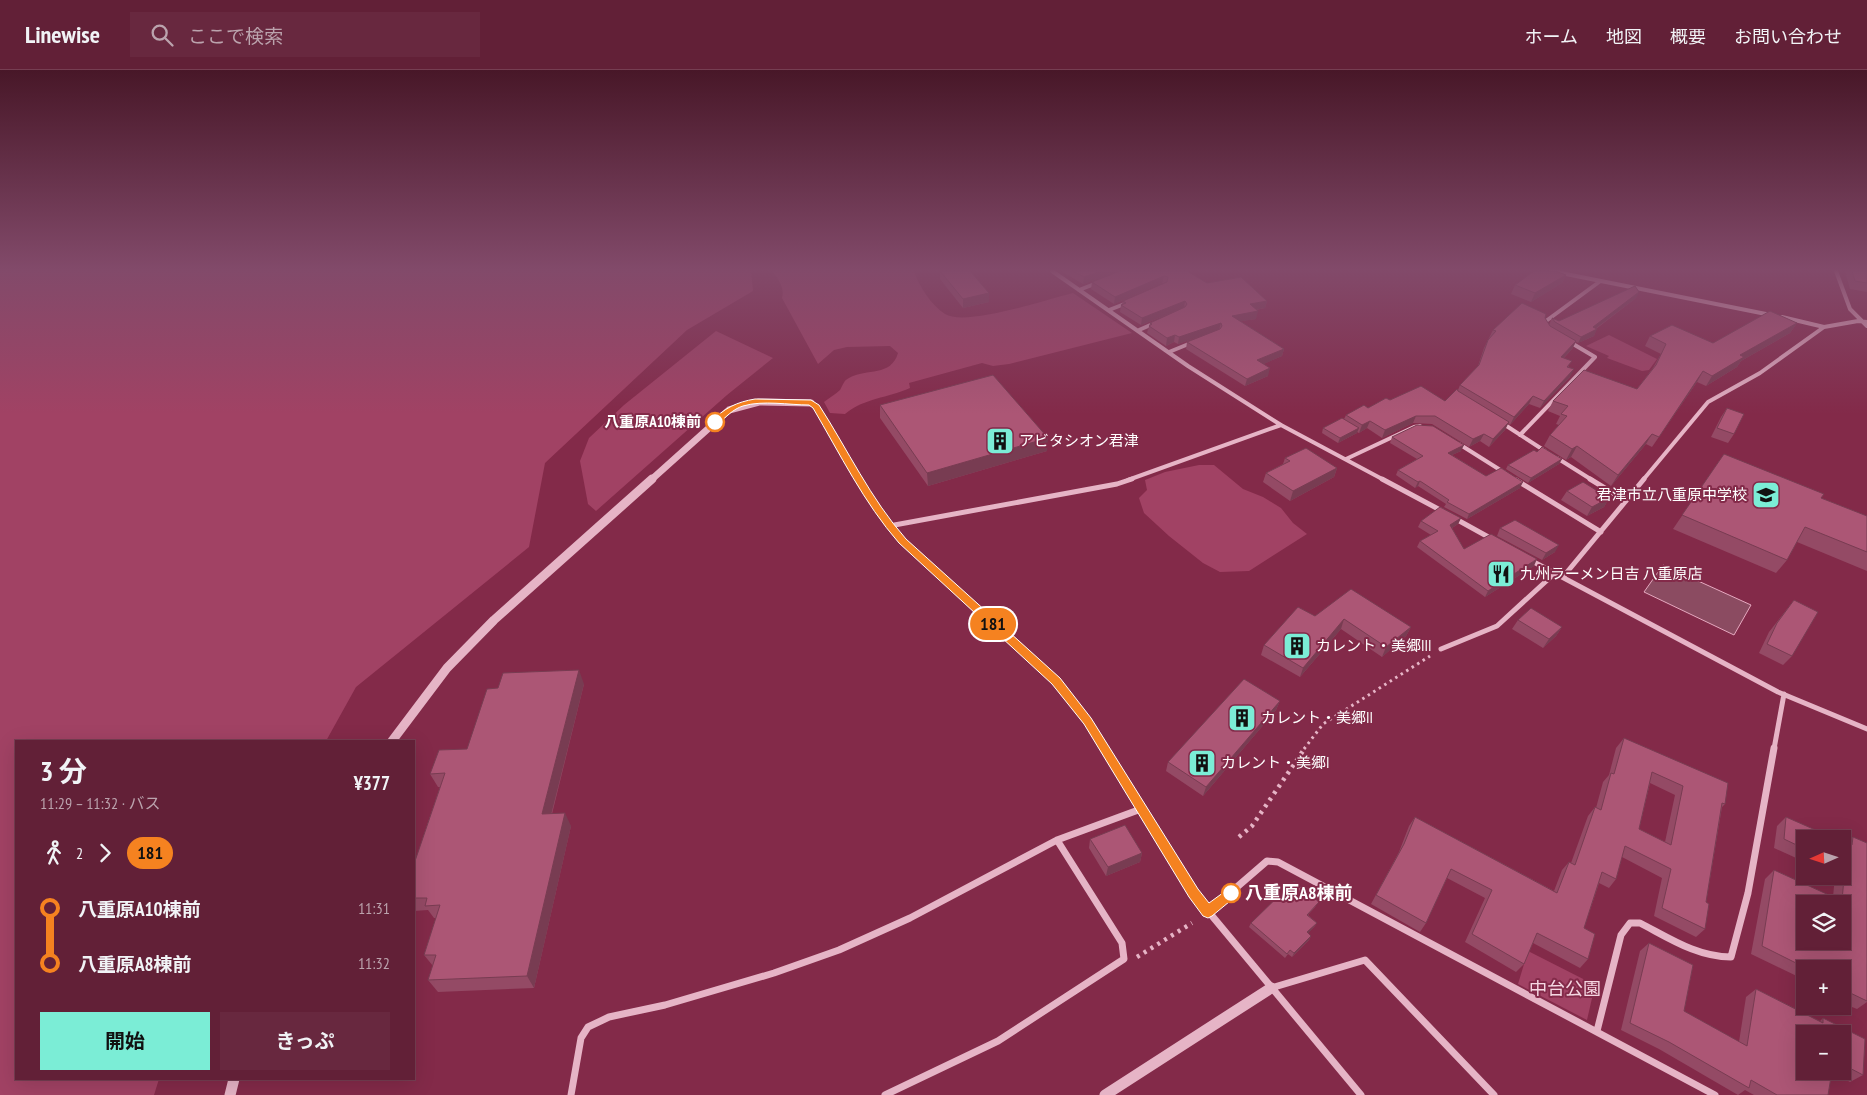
<!DOCTYPE html>
<html lang="ja">
<meta charset="utf-8">
<style>
:root{--surface:#622037;--page:#68283f;--text:#f1f3f6;--muted:#bba3ad;--line:#763e52;--accent:#7bedd6}
body{margin:0;font-family:"PT Sans Narrow","Noto Sans JP",sans-serif;background:var(--page);color:var(--text);height:100vh;display:flex;flex-direction:column;font-size:19px;white-space:nowrap}
*{box-sizing:border-box;margin:0}
p{font-size:16px;color:var(--muted)}
.icon{flex:none;width:28px;height:28px;fill:none;stroke:currentColor;stroke-width:2;stroke-linecap:round;stroke-linejoin:round}
.map{position:relative;flex:1;overflow:hidden}
.side{position:absolute;left:15px;top:670px;width:400px;height:340px;display:flex;flex-direction:column;background:var(--surface);border-radius:0px;box-shadow:0 5px 20px #0002,0 0 0 1px var(--line)}
.side>*{flex:none}
.badge{padding:0 10px;border-radius:16px;font-size:18px;line-height:32px}
.needle{width:32px;rotate:267deg}
.buttons{position:absolute;left:1796px;top:760px;display:grid;gap:10px}
.buttons a{display:grid;place-items:center;width:55px;height:55px;border-radius:0px;background:var(--surface);box-shadow:0 5px 20px #0002,0 0 0 1px var(--line);font-size:25px}
.map>.badge{position:absolute;translate:-50% -50%;box-shadow:0 0 0 2px #fff}
.legs{display:flex;align-items:center;gap:8px;height:55px;padding:0 25px;font-size:16px}
.legs p{margin-inline-start:auto}
.headline{display:flex;align-items:center;justify-content:space-between;height:85px;padding:0 25px}
h1{font-size:28px;font-weight:700;line-height:38px}
.cta{display:flex;gap:10px;margin-top:auto;padding:10px 25px}
.cta a{flex:1;height:58px;border-radius:0px;background:var(--accent);color:#111;font-size:20px;font-weight:700;line-height:58px;text-align:center}
.cta a+a{background:var(--page);color:var(--text)}
ul{padding:0 25px;list-style:none}
li{display:flex;align-items:center;gap:18px;height:55px;font-size:19px}
li i{display:grid;place-items:center;width:8px;height:100%;margin:0 6px;background:currentColor}
li i::after{content:'';width:12px;height:12px;margin:-6px;border:4px solid;border-radius:50%;background:var(--surface)}
li p{margin-inline-start:auto}
li:first-child i{background:linear-gradient(#0000 50%,currentColor 0)}
li:last-child i{background:linear-gradient(currentColor 50%,#0000 0)}
header{display:flex;align-items:center;gap:30px;box-sizing:border-box;height:70px;padding:0 25px;background:var(--surface);border-bottom:1px solid var(--line)}
header strong{font-size:24px}
nav{display:flex;gap:28px;margin-inline-start:auto;font-size:18px}
.search{width:350px;height:45px;background:var(--page);display:flex;align-items:center;gap:12px;box-sizing:border-box;padding:0 18px;border-radius:0px;color:var(--muted);font-size:19px}
.map>svg:first-child{display:block}
.green{fill:#a14264}
.water{fill:#8b4b61;stroke:#e6a9c0}
.lines{fill:none;stroke-linecap:round;stroke-linejoin:round}
.path-far1{stroke:#e6b4c6;stroke-width:3;stroke-dasharray:2.5 4;stroke-linecap:butt}
.path{stroke:#e6b4c6;stroke-width:4.5;stroke-dasharray:3 5;stroke-linecap:butt}
.minor-far2{stroke:#e6b4c6;stroke-width:4}
.minor-far1{stroke:#e6b4c6;stroke-width:5}
.minor{stroke:#e6b4c6;stroke-width:7}
.tertiary-far2{stroke:#e6b4c6;stroke-width:7}
.tertiary-far1{stroke:#e6b4c6;stroke-width:9}
.tertiary{stroke:#e6b4c6;stroke-width:11}
.wall{fill:#944a65;fill-rule:evenodd}
.shaded-wall{fill:#783c52}
.building{fill:#ac5675;stroke:#783c52;fill-rule:evenodd}
.line-1{fill:#f58220;stroke:#fff}
.stop-1-dot{fill:#fff;stroke:#f58220;stroke-width:2.5}
.labels{text-anchor:middle;stroke-width:4;stroke-linejoin:round;paint-order:stroke}
.stop-label{font-size:15px;font-weight:bold;fill:#fff;stroke:#832a49;text-anchor:end}
.poi-label{font-size:15px;fill:#fff;stroke:#832a49;text-anchor:start}
.near-stop-label{font-size:18px;font-weight:bold;fill:#fff;stroke:#832a49;text-anchor:start}
.near-park-label{font-size:18px;fill:#f5d7e2;stroke:#832a49}
</style>
<header>
<strong>Linewise</strong>
<div class="search"><svg class="icon" aria-label="search" viewBox="0 0 24 24"><circle cx="10" cy="10" r="6"/><path d="M15 15l6 6"/></svg>ここで検索</div>
<nav><a>ホーム</a><a>地図</a><a>概要</a><a>お問い合わせ</a></nav>
</header>
<div class="map">
<svg width="1867" height="1025" viewBox="0 0 1867 1025">
<rect width="100%" height="100%" fill="#832a49"/>
<path class="green" d="M0,201H751L753,221L687,260L545,393L529,477L356,617L326,671H16V1009H159L154,1025H0Z
M772,201H914C919,216 931,235 945,244C966,257 1048,229 1073,223L1132,263L1009,294L993,296L982,293L909,313L910,318C888,328 864,328 845,344L830,343L824,332C829,328 836,324 840,320C843,315 844,310 849,308C867,298 891,307 898,283L890,276L847,277L834,280L818,294L782,228C785,217 778,209 772,201Z
M716,261L773,288L727,325L596,441L588,434L580,391L589,368L624,335Z
M1609,265L1657,289L1649,300L1642,301L1607,288L1609,286L1586,276Z
M1199,395H1214L1243,419L1263,427L1281,438L1293,453L1307,464L1249,501L1220,502L1203,493L1169,466L1144,443L1139,428L1147,420L1145,410L1165,402Z
M1528,881L1595,915L1587,950L1518,914Z"/>
<path class="water" d="M1663,495L1751,535L1734,565L1644,522Z"/>
<g class="lines">
<path class="path-far1" d="M1304,679L1323,654L1430,586"/>
<path class="path" d="M1239,767L1252,756L1305,678
M1137,887L1192,853"/>
<path class="minor-far2" d="M1052,201L1188,296L1281,355L1384,410
M1551,201L1771,245
M1836,201L1850,239L1867,256
M1079,220L1097,213
M1109,240L1127,233
M1782,247L1824,257
M1545,255L1546,251L1599,212
M1139,260L1155,253
M1169,282L1191,273
M811,333L816,336L859,410
M1502,353L1545,381
M1520,365L1595,287L1568,271
M1459,374L1505,403
M1557,388L1592,410
M1346,389L1414,357L1420,356
M1128,410L1281,355
M1643,410L1708,332L1760,303L1824,257L1858,251L1867,252"/>
<path class="minor-far1" d="M858,409L878,440L902,471L1056,611L1087,651L1104,679
M1382,409L1442,441
M1590,409L1626,431
M1516,410L1601,462
M1454,448L1492,469
M889,456L1117,414L1132,409
M1530,490L1778,622L1867,659
M1563,507L1644,409
M1441,579L1497,556L1555,503
M1774,679L1784,624"/>
<path class="minor" d="M1103,678L1193,823L1361,1025
M1208,842L1267,791L1278,792L1715,1025
M1271,918L1365,890L1494,1025
M1597,961L1621,865L1630,853H1640C1669,868 1697,887 1731,887L1748,823L1774,678
M571,1025L581,968L588,957L609,947L665,935L774,903L839,880L910,848L1057,770L1141,739
M885,1025L998,971L1124,889L1122,873L1057,770"/>
<path class="tertiary-far2" d="M651,410L729,340L759,332L811,333"/>
<path class="tertiary-far1" d="M392,671L447,598L494,550L652,409"/>
<path class="tertiary" d="M230,1025L234,1009
M1105,1025L1271,918"/>
</g>
<path class="wall" d="M940,201L989,232L963,238L940,209Z
M1061,201H1119L1083,214Z
M1187,201L1207,213L1267,231L1265,238L1256,240V249L1240,251L1284,279L1282,286L1263,294L1268,306L1245,316L1186,279L1187,272L1213,262L1178,274L1174,272L1166,276L1147,263L1150,253L1182,239L1141,255L1120,242L1121,235L1122,234L1123,231L1165,213H1162L1114,234L1091,219L1092,212Z
M1845,201H1867V222L1850,219Z
M1566,205L1562,213L1531,232L1511,224L1515,215Z
M1636,228L1596,259L1594,266L1578,273L1576,272L1572,279L1564,288L1569,297L1570,307L1540,338L1529,334L1510,355L1508,353L1505,360L1489,377L1480,371L1469,377L1432,354L1413,353L1382,368L1367,358L1359,363L1357,362V363L1338,373L1322,363L1323,358L1344,349L1346,345L1390,330L1445,331L1458,320L1460,315L1478,296L1484,278L1493,260L1545,248L1549,255L1552,248L1559,251Z
M1797,253L1790,263L1741,291L1737,297L1706,316L1697,312L1652,377L1646,374L1611,416L1571,387L1566,390L1544,376L1550,365L1559,355L1556,354L1560,346L1548,341L1553,331L1637,319L1653,298L1661,284L1645,276L1650,266L1713,273Z
M880,335L1047,381L928,416L880,348Z
M1727,338L1734,364L1728,373L1711,367L1721,347Z
M1392,367L1461,381L1452,385L1486,406L1520,418L1467,449L1444,437L1446,434L1418,416L1415,418L1396,405L1398,400L1417,389L1390,373Z
M1537,382L1562,389L1559,394L1528,413L1506,399L1508,395Z
M1724,384L1821,428L1867,446V501L1797,472L1787,490L1776,503L1673,459Z
M1285,388L1337,398L1334,407L1290,431L1263,412L1266,403L1283,394Z
M1567,421L1609,428L1604,437L1587,446L1561,430Z
M1461,448L1458,454L1452,458L1464,479L1534,496L1485,527L1417,477L1420,471L1431,465L1418,457L1421,451Z
M1500,458L1555,482L1542,490L1497,466Z
M1794,530L1792,586L1783,595L1759,583L1769,562Z
M1315,546L1411,557L1406,566L1382,587L1341,559L1300,607L1261,585L1264,575Z
M1518,550L1562,557L1556,566L1543,578L1512,559Z
M584,614L552,744L571,756L534,918L438,922L428,910L433,896L424,885L436,848H434L428,840L414,841V794L440,717H438L430,704L467,679Z
M1280,631L1276,640L1203,726L1166,701L1168,692Z
M1624,668L1725,734L1722,737L1706,832L1705,859L1696,867L1654,846L1662,808L1622,787L1616,809L1609,818L1599,813L1584,858L1588,889L1580,898L1533,873L1524,894L1516,902L1465,872L1485,828L1447,808L1426,853L1420,862L1371,834L1399,782L1409,756L1415,747L1554,821L1562,800L1569,792L1571,793L1588,746L1595,737L1596,738L1603,712L1609,705L1616,678ZM1650,713L1675,725L1665,772L1639,759Z
M1786,747L1805,769V792L1774,778L1777,756Z
M1853,767L1867,773V932L1857,939L1842,933V899H1805V910L1751,884L1765,809L1774,800L1833,827L1835,806H1842V771L1846,773Z
M1090,769L1142,783L1140,792L1106,806L1089,778Z
M1316,836L1308,845L1317,853L1314,857L1308,863L1311,866L1309,870L1292,887L1288,884L1285,888L1249,857L1251,853Z
M1649,873L1693,895L1684,941L1739,972L1746,927L1756,919L1820,951L1823,948L1865,969L1863,1005L1850,1012L1832,1002L1828,1025H1754L1745,1020L1738,1025L1659,979L1621,960L1640,881ZM1805,964H1842V1001H1805Z"/>
<path class="shaded-wall" d="M1101,201H1119L1083,214L1084,207Z
M1566,205L1562,213L1531,232L1535,223Z
M1164,206L1162,213L1114,234L1115,227Z
M1639,222L1636,228L1591,262L1597,259L1594,266L1578,273L1581,267L1593,257Z
M989,223V232L963,238V229Z
M1185,231L1184,238L1141,255L1142,248Z
M1267,231L1265,238L1248,241L1250,234Z
M1258,241L1256,249L1230,253L1232,246Z
M1221,253L1219,260L1178,274L1179,267Z
M1797,253L1790,263L1741,291L1737,297L1706,316L1712,306L1740,285Z
M1175,265L1174,272L1166,276L1167,268Z
M1576,271L1572,279L1557,295L1561,287Z
M1284,279L1282,286L1255,298L1257,290Z
M1270,298L1268,306L1245,316L1247,309Z
M1574,299L1570,307L1540,338L1544,331Z
M1703,301L1697,312L1652,377L1659,367Z
M1533,326L1529,334L1510,355L1514,347Z
M1416,346L1413,353L1382,368L1385,360Z
M1370,351L1367,358L1359,363L1362,355Z
M1509,352L1505,360L1489,377L1493,369Z
M1359,358L1357,363L1338,373L1340,368Z
M1484,364L1480,371L1469,377L1473,369Z
M1652,364L1646,374L1611,416L1618,405Z
M1048,368L1047,381L928,416L927,403Z
M1464,375L1461,381L1445,388L1448,383Z
M1577,376L1571,387L1566,390L1572,379Z
M1562,389L1559,394L1528,413L1531,408Z
M1337,398L1334,407L1290,431L1293,421Z
M1420,411L1418,416L1415,418L1418,412Z
M1523,412L1520,418L1467,449L1469,444Z
M1609,428L1604,437L1587,446L1592,437Z
M1461,448L1458,454L1447,461L1450,455Z
M1559,475L1555,482L1542,490L1546,483Z
M1537,489L1534,496L1485,527L1488,521Z
M1344,549L1341,559L1300,607L1303,598Z
M1411,557L1406,566L1382,587L1386,577Z
M1562,557L1556,566L1543,578L1549,569Z
M579,600L584,614L548,757L542,744Z
M1280,631L1276,640L1203,726L1206,717Z
M565,743L571,756L534,918L527,906Z
M1142,783L1140,792L1106,806L1108,797Z
M1317,853L1314,857L1305,867L1307,862Z
M1311,866L1309,870L1292,887L1294,883Z"/>
<path class="building" d="M940,201H970L989,223L963,229Z
M1073,201H1101L1084,207Z
M1120,201H1187L1207,213L1241,207L1267,231L1250,234L1258,241L1232,246L1284,279L1257,290L1270,298L1247,309L1187,272L1220,259L1222,256L1221,253L1179,267L1175,265L1167,268L1149,256L1152,254L1150,253L1185,237L1187,234L1185,231L1142,248L1121,235L1126,233L1123,231L1167,212L1168,207L1164,206L1115,227L1092,212Z
M1534,201H1555L1566,205L1535,223L1515,215Z
M1852,201H1867V213L1855,211Z
M1635,216L1639,222L1593,257L1597,259L1581,267L1555,252L1552,248L1559,251Z
M1522,233L1546,244L1545,248L1550,256L1576,271L1561,287L1572,291L1567,297L1574,299L1544,331L1533,326L1514,347L1460,315L1479,295L1488,270L1496,261L1493,260Z
M1770,241L1797,253L1740,285L1744,287L1712,306L1703,301L1659,367L1652,364L1618,405L1577,376L1572,379L1550,365L1567,346L1561,344L1568,336L1553,331L1584,300L1637,319L1656,295L1666,274L1650,266L1672,255L1713,273Z
M993,305L1048,368L927,403L880,335Z
M1421,316L1445,331L1457,319L1458,321L1509,352L1493,369L1484,364L1473,369L1435,346H1416L1385,360L1370,351L1362,355L1346,345L1364,335L1368,338L1386,328L1390,330Z
M1727,338L1744,344L1734,364L1717,358Z
M1342,348L1359,358L1340,368L1323,358Z
M1417,355L1433,356L1464,375L1448,383L1486,406L1501,398L1523,412L1469,444L1447,432L1449,430L1420,411L1418,412L1398,400L1423,386L1392,367Z
M1542,377L1562,389L1531,408L1508,395L1534,380L1537,382Z
M1306,378L1337,398L1293,421L1266,403L1290,391L1285,388Z
M1724,384L1824,424L1821,428L1867,446V482L1805,457L1787,490L1682,445Z
M1583,412L1609,428L1592,437L1567,421Z
M1440,437L1461,448L1450,455L1464,479L1491,464L1537,489L1488,521L1420,471L1438,461L1421,451Z
M1515,450L1559,475L1546,483L1500,458Z
M1351,519L1411,557L1386,577L1344,549L1303,598L1264,575L1298,537L1315,546Z
M1794,530L1818,542L1792,586L1767,574L1777,553Z
M1531,538L1562,557L1549,569L1518,550Z
M579,600L542,744L565,743L527,906L428,910L436,885H424L440,835L425,836L427,828H414V794L445,703L430,704L439,680L467,679L487,619L498,618L503,603Z
M1244,609L1280,631L1206,717L1168,692Z
M1624,668L1728,713L1725,734L1722,733L1706,832L1709,834L1705,859L1662,838L1671,799L1625,776L1616,809L1602,802L1584,858L1595,864L1588,889L1537,863L1524,894L1472,864L1492,820L1451,799L1426,853L1376,825L1404,774L1415,747L1557,823L1569,792L1575,795L1595,737L1601,740L1611,703L1614,704ZM1652,702L1683,716L1671,775L1639,759Z
M1786,747L1836,769H1805V779L1784,769Z
M1125,755L1142,783L1108,797L1090,769Z
M1853,767L1867,773V931L1842,919V899H1808L1762,876L1774,800L1842,831L1845,796L1842,795V771L1852,775ZM1805,834H1842V871H1805Z
M1294,811L1319,832L1307,845L1317,853L1307,862L1311,866L1294,883L1290,880L1287,884L1251,853Z
M1649,873L1693,895L1684,941L1747,976L1756,919L1823,953V948L1865,969L1863,1005L1842,994V964H1805V1001H1832L1828,1025H1777L1751,1010L1749,1018L1669,972L1630,953Z"/>
<linearGradient id="sky" x2="0" y2="1"><stop stop-color="#481728"/><stop offset="0.58" stop-color="#824a6a"/><stop offset="1" stop-color="#824a6a" stop-opacity="0"/></linearGradient>
<rect width="1867" height="344" fill="url(#sky)"/>
<path class="line-1" d="M755,329L811,330L819,335C848,380 870,428 906,469L1060,608L1091,648L1198,819L1209,833L1231,817L1235,818L1237,823L1235,827L1212,846L1208,848L1203,846L1189,827L1084,654L1052,614L899,473C864,433 840,384 813,338L809,335C789,335 763,330 743,336C733,339 726,347 718,354L711,352C724,338 737,332 755,329Z"/>
<defs>
<symbol id="building-square" viewBox="-11 -11 22 22"><rect x="-9" y="-9" width="18" height="18" rx="4" fill="#7bedd6" stroke="#832a49"/><path d="M-4-6H4V6H1V3H-1V6H-4ZM-2.5-4.3h1.7v1.8h-1.7ZM.8-4.3h1.7v1.8H.8ZM-2.5-1h1.7V.8h-1.7ZM.8-1h1.7V.8H.8Z" fill="#111"/></symbol>
<symbol id="school-square" viewBox="-11 -11 22 22"><rect x="-9" y="-9" width="18" height="18" rx="4" fill="#7bedd6" stroke="#832a49"/><path d="M0-5L7-2L0 1L-7-2ZM-4 1L0 2.5L4 1V4Q0 6-4 4Z" fill="#111"/></symbol>
<symbol id="restaurant-square" viewBox="-11 -11 22 22"><rect x="-9" y="-9" width="18" height="18" rx="4" fill="#7bedd6" stroke="#832a49"/><path d="M-5-6h1v4h1v-4h1v4h1v-4h1v5L-1.5 .5V6h-2V.5L-5-1ZM5-6V6H3V1.5H1.5Q1.5-4 5-6Z" fill="#111"/></symbol>
</defs>
<g fill-rule="evenodd">
<use href="#building-square" x="984" y="355" width="32" height="32"/>
<use href="#school-square" x="1750" y="409" width="32" height="32"/>
<use href="#restaurant-square" x="1485" y="488" width="32" height="32"/>
<use href="#building-square" x="1281" y="560" width="32" height="32"/>
<use href="#building-square" x="1226" y="632" width="32" height="32"/>
<use href="#building-square" x="1186" y="677" width="32" height="32"/>
</g>
<g class="stop-1-dot">
<circle cx="715" cy="352" r="9"/>
<circle cx="1231" cy="823" r="9"/>
</g>
<g class="labels">
<g class="stop-label">
<text x="701" y="357">八重原A10棟前</text>
</g>
<g class="poi-label">
<text x="1019" y="376">アビタシオン君津</text>
<text x="1747" y="430" text-anchor="end">君津市立八重原中学校</text>
<text x="1520" y="509">九州ラーメン日吉 八重原店</text>
<text x="1316" y="581">カレント・美郷III</text>
<text x="1261" y="653">カレント・美郷II</text>
<text x="1221" y="698">カレント・美郷I</text>
</g>
<g class="near-stop-label">
<text x="1245" y="829">八重原A8棟前</text>
</g>
<g class="near-park-label">
<text x="1565" y="925">中台公園</text>
</g>
</g>
</svg>
<div class="buttons">
<a><svg class="needle" viewBox="-14 -14 28 28"><path d="M0-13l5 13h-10z" fill="#e53935"/><path d="M0 13l5-13h-10z" fill="#bba3ad"/></svg></a>
<a><svg class="icon" aria-label="layers" viewBox="0 0 24 24"><path d="M12 4l9 5-9 5-9-5zM3 14l9 5 9-5"/></svg></a>
<a>+</a>
<a>−</a>
</div>
<b class="badge" style="left:993px;top:554px;background:#f58220;color:#111">181</b>
<section class="side">
<div class="headline"><div><h1>3 分</h1><p>11:29 – 11:32 · バス</p></div><b>¥377</b></div>
<div class="legs"><svg class="icon" aria-label="walk" viewBox="0 0 24 24"><circle cx="13" cy="4" r="2"/><path d="M13 8l-2 6 4 7M11 14l-3 7M7 12l3-4h3l4 4"/></svg>2<svg class="icon" aria-label="forward" viewBox="0 0 24 24"><path d="M9 5l7 7-7 7"/></svg><b class="badge" style="background:#f58220;color:#111">181</b></div>
<ul>
<li><i style="color:#f58220"></i><b>八重原A10棟前</b><p>11:31</p></li>
<li><i style="color:#f58220"></i><b>八重原A8棟前</b><p>11:32</p></li>
</ul>
<div class="cta"><a>開始</a><a>きっぷ</a></div>
</section>
</div>
